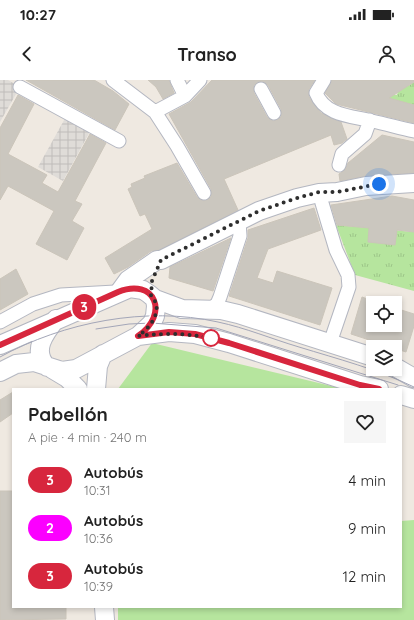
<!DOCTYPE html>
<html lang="es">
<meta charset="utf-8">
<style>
:root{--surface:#fff;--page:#f6f6f6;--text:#222;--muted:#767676}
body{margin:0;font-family:Quicksand,sans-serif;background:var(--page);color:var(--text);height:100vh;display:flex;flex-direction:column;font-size:15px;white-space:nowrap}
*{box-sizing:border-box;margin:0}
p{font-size:13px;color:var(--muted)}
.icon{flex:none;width:22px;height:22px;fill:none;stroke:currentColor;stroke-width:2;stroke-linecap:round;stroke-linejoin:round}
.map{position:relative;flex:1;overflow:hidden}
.side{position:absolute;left:12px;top:308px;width:390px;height:220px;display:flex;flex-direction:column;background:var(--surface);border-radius:0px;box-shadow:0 2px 6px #0003}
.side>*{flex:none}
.badge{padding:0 8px;border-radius:13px;font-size:14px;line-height:26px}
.controls{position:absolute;left:366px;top:216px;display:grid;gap:8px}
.controls a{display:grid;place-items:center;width:36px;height:36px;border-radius:0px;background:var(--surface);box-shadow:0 2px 6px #0003;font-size:20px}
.you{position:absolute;width:20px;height:20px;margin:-10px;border:3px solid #fff;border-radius:50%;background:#1a73e8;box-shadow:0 0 0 6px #1a73e833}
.map>.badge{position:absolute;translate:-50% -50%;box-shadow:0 0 0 2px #fff}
.round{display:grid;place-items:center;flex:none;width:42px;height:42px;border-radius:0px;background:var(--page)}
.summary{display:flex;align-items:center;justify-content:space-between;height:68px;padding:0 16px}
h1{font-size:19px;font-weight:800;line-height:30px}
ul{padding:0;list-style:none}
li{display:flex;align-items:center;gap:12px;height:48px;padding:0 16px}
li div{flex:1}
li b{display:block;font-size:15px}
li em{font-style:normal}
li .badge{min-width:44px;font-weight:700;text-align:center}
.status{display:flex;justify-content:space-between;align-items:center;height:28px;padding:0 20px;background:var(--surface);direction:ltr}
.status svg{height:11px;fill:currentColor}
header{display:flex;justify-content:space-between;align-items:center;height:52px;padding:0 16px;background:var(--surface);font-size:18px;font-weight:800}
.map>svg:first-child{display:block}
.grass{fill:#b6e59e}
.park{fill:url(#park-tufts)}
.plaza{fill:url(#plaza-grid)}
.building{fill:#cbc7bf;stroke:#cbc5ba;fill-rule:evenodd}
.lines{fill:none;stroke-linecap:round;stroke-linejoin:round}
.street-casing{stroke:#b4b7c1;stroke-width:15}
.secondary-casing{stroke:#b4b7c1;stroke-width:20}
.street{stroke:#fff;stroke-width:13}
.secondary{stroke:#fff;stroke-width:18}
.tram{stroke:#a3a6b8;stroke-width:1}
.line-casing{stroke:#fff;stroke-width:9}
.line{stroke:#d7263d;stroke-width:6}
.walk{stroke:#2e2e2e;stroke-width:4;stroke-dasharray:0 7.2}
.stop-dot{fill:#fff;stroke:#d7263d;stroke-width:2}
</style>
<div class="status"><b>10:27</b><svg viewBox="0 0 49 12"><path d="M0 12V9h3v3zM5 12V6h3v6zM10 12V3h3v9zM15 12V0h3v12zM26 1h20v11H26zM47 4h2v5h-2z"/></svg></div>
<header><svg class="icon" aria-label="back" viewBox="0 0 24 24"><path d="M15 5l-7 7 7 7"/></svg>Transo<svg class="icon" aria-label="person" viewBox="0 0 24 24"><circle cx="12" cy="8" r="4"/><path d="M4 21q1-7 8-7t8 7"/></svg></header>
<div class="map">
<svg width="414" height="540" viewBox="0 0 414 540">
<defs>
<pattern id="park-tufts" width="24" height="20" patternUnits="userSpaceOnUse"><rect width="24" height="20" fill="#b6e59e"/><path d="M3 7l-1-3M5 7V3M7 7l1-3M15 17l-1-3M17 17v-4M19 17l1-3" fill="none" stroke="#9dc588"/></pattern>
<pattern id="plaza-grid" width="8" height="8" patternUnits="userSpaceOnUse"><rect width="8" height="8" fill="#dfdcd8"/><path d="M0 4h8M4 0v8" fill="none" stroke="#c0bdba"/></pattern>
</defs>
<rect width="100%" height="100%" fill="#efe9e1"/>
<path class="grass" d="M152,263L344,309H118Z
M414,440V540H118V527H401V441Z"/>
<path class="park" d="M404,1L408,6L414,2V25L410,24L407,28L381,22L383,14L397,15L400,4Z
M336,145L414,152V211L355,195Z"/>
<path class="plaza" d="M0,0H8L20,7L0,42Z
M68,33L93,46L63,101L38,87Z"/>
<path class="building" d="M26,0H94L113,11L129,24L115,50Z
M148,0H169L174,13L163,19L156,7Z
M212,0H315L309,9V17L321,33L341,42L347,59L342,63L334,65L331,55L224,99L238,130L159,170L151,171L128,187L114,194L105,178L152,149L145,134L140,136L128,109L132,107L131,104L145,98L144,96L177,83L197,117L204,121L211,117V109L169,34L191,22ZM262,1L268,5L281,29V37L277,40L273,41L267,37L254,13V5Z
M332,0H414V2L389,18L414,25V43L336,24L325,13Z
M18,15L34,24L8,74L47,95L42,103L58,112L90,54L106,63L75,121L82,124L72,141L84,148L67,180L36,164L54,131L8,106L0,120V48Z
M382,55L414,62V93L365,96L340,101L339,94L345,90L348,83Z
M392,116L414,120V152L397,150L395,165L368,162L369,148L337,145L331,125Z
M314,128L321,150L268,169L257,198L273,203L277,191L332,208L320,245L229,216L248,158V150Z
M231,158L213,211L169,198L170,187Z
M16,189L28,214L0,230V199Z
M362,217L373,221V245H395V228L414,234V246L406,272L351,254Z
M13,312V333L0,342V320Z
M0,411H13V527H66V539L0,540Z"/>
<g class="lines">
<defs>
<path id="street" d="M113,0L155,32L177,66L204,113
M177,0L185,16
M324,0L316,13C325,36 352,36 372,41C386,44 400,48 414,51
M20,7L119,61
M261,9L274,33
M155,32L185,16L200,0
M339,85L342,74L365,54L370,40
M319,113L336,170L348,195L349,207L330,263
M208,231L217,224L220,217L240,156L239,142
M0,242L33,224L61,215L115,212"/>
<path id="secondary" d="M120,211L128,200L157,180H161L259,131L297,118L319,113L337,112L366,106L414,103
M155,219L182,229L221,230L238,234L373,277
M138,256L169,252L195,254L229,263L360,305L379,309
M0,265L130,208L143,210L149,214L155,219L156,226L155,236L152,243L138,256L76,289L62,291L34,282L16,284L0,292
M47,287C31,271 45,253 56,239
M395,287L414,298
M52,289L67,298L78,309
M96,309L98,286L103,274
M401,315L414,319
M104,527L105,540"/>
</defs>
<use href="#street" class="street-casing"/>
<use href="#secondary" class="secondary-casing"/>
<use href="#street" class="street"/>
<use href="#secondary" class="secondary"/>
<path class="tram" d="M96,249L129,244L152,243L216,248L398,305
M0,277C64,242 146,226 218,242C246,248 272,259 299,267C338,279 377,289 414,307"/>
</g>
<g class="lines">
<defs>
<path id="line" d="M0,265L118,212C155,197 170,234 138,256L169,252L195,254L229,263L360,305L379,309"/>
</defs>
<use href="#line" class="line-casing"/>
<use href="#line" class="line"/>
<path class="walk" d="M211,258C184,253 165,253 138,256C150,248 165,229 151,216L152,201L161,180L259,131L297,118L319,112H337L379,104"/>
</g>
<circle class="stop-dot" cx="211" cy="258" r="8"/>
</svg>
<div class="controls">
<a><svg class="icon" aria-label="locate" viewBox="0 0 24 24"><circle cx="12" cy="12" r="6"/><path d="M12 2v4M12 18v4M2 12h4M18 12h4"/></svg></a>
<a><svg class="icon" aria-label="layers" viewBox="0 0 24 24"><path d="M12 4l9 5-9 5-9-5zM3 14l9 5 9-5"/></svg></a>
</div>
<div class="you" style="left:379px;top:104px"></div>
<b class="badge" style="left:84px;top:227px;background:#d7263d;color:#fff">3</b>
<section class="side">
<div class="summary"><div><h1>Pabellón</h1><p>A pie · 4 min · 240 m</p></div><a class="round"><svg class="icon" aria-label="heart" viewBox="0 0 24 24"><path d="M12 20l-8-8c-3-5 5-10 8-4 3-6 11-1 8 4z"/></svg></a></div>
<ul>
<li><span class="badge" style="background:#d7263d;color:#fff">3</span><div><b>Autobús</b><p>10:31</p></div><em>4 min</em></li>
<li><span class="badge" style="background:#fb00ff;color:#fff">2</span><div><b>Autobús</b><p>10:36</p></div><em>9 min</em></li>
<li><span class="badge" style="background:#d7263d;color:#fff">3</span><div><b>Autobús</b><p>10:39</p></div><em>12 min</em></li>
</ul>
</section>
</div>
